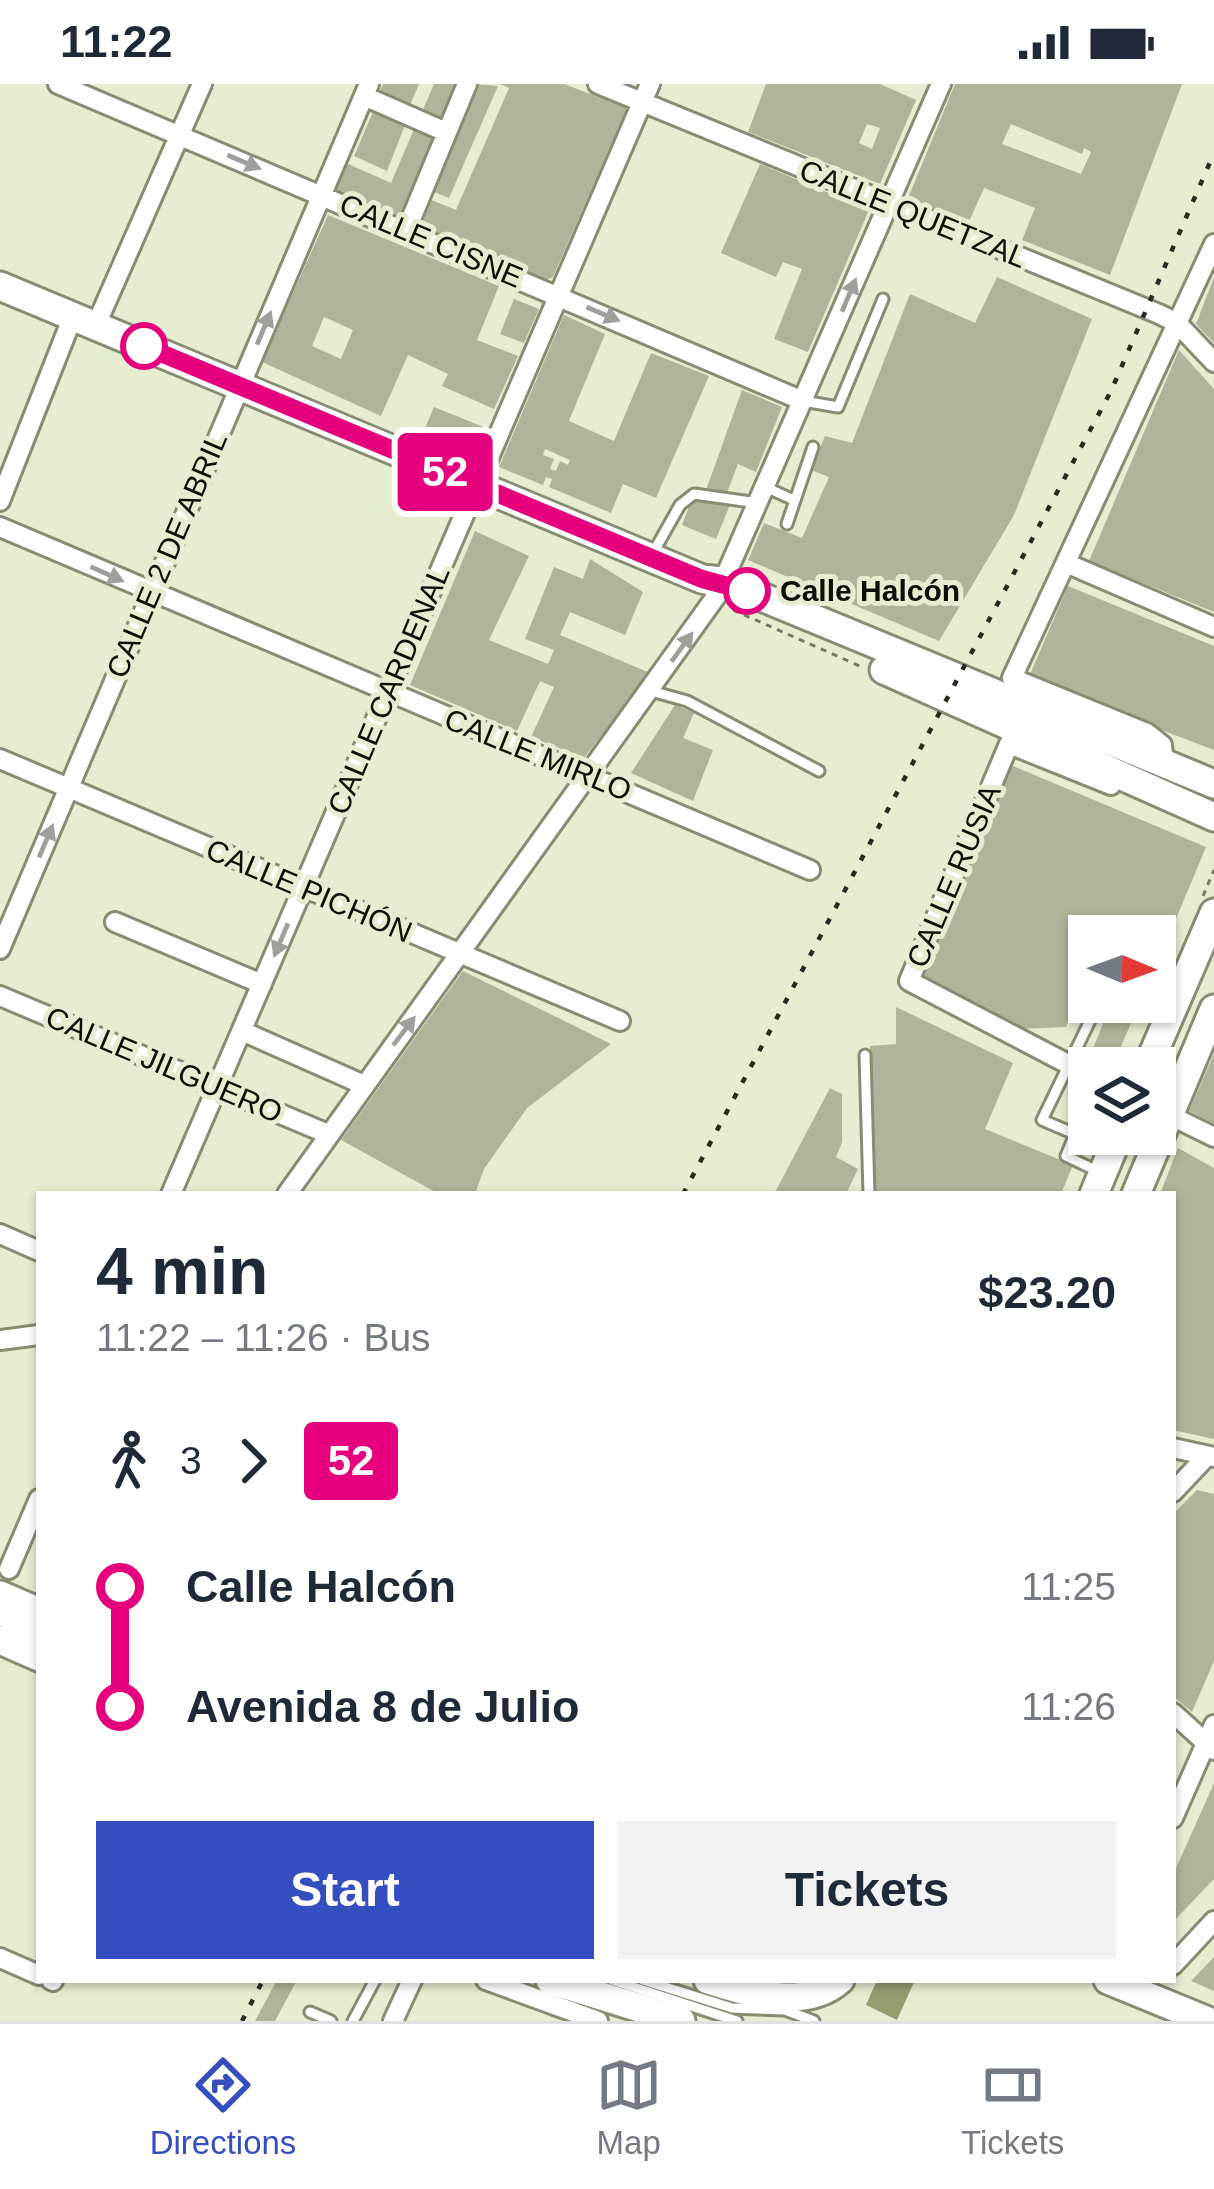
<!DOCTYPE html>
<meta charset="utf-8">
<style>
:root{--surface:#fff;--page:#f2f2f3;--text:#1f2937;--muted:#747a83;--line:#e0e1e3;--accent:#354ebf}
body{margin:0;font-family:Helvetica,sans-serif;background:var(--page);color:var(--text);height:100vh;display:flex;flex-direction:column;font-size:45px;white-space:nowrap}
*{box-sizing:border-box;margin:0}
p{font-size:39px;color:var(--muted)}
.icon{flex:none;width:66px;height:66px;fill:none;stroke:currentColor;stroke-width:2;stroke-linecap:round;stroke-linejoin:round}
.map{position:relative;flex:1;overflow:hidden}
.sheet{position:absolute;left:36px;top:1107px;width:1140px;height:792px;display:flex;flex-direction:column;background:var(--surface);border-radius:0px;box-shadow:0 3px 9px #0004}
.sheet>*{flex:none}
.badge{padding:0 24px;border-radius:9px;font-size:42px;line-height:78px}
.needle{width:78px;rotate:91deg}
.controls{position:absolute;left:1068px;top:831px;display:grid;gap:24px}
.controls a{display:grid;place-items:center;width:108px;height:108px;border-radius:0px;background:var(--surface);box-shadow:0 3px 9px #0004;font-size:60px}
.map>.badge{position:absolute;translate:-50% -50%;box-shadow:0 0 0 6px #fff}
.legs{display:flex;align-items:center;gap:18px;height:132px;padding:0 60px;font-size:39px}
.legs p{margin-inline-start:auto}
.overview{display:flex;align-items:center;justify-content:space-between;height:204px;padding:0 60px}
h1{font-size:66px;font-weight:800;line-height:90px}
.button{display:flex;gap:24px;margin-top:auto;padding:24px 60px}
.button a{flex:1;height:138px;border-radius:0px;background:var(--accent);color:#fff;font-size:48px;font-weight:800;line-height:138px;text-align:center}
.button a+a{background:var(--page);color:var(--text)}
ul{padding:0 60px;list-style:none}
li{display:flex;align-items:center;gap:42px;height:120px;font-size:45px}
li i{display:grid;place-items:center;width:18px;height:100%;margin:0 15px;background:currentColor}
li i::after{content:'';width:30px;height:30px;margin:-15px;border:9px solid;border-radius:50%;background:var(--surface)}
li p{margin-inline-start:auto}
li:first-child i{background:linear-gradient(#0000 50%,currentColor 0)}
li:last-child i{background:linear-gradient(currentColor 50%,#0000 0)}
.status{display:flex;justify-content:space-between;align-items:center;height:84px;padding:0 60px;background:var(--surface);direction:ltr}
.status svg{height:33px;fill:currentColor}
.dock{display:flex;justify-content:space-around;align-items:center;height:168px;border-top:3px solid var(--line);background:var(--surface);font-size:33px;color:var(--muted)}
.dock a{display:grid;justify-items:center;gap:6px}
.dock .selected{color:var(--accent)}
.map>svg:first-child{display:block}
.water{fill:#939e71}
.building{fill:#aeb59a;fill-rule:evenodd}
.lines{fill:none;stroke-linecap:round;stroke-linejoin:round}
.lane-casing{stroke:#868d73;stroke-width:15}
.street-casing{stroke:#868d73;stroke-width:24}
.primary-casing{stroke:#868d73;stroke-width:33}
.path{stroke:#777b69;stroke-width:3;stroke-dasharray:6 6;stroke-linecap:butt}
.lane{stroke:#fff;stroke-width:9}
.street{stroke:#fff;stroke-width:18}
.primary{stroke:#fff;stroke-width:27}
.rail{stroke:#282b1f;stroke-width:4.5;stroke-dasharray:6 12;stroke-linecap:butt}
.oneway{fill:#9f9f9c}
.line-1-casing{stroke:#fff;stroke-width:27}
.line-1{stroke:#e6007e;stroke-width:18}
.stop-1-dot{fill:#fff;stroke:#e6007e;stroke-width:6}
.labels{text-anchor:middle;stroke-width:10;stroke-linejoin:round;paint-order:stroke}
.street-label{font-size:30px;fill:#0e1007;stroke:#e6edd1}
.stop-label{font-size:30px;font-weight:bold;fill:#0e1007;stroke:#e6edd1;text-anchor:start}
</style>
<div class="status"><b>11:22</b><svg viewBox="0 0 49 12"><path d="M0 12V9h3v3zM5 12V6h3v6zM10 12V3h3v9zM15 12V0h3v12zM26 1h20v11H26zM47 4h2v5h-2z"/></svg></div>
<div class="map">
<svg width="1214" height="1937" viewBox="0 0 1214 1937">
<rect width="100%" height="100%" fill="#e6edd1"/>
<path class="water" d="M877,1896H915L897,1936L866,1921Z"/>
<path class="building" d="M383,0H419L407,28L377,15Z
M434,0H462L446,40L421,30Z
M473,0L498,2L449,114L427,105Z
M500,0H564L627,24L553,193L545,196L413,139L424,113L456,126L509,4Z
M766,0H880L916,16L880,100L748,48ZM867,40L880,44L872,65L859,59Z
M955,0H1182L1110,191L1022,156L1035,124L984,104L968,140L908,114ZM1011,40L1082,70L1084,64L1091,68L1081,90L1002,60Z
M375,23L407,36L387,87L354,72Z
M415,43L438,53L403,135L334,107L346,79L391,99Z
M760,80L869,126L808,268L774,255L802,185L783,178L776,193L721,169Z
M328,131L499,202L477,256L518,272L494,325L442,302L448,290L408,271L381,332L262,278ZM324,233L353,246L341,275L312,262Z
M997,193L1092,235L1014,431L939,557L748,476L764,439L802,454L829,393L811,386L825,352L852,359L910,210L975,239Z
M1214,193V259L1196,240Z
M514,215L539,225L524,259L500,250Z
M564,231L605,250L569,337L614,357L651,269L709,292L656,414L623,400L611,429L549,403L552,395L546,393L543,401L499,383ZM545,365L570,376L568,381L560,377L556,387L550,385L554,375L543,371Z
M1179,266L1214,305V528L1089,477Z
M742,306L782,323L756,388L738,380L725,414L732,416L716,455L682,441L697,402L706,406Z
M434,323L486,344L474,370L423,349Z
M475,447L529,472L489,556L548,580L554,566L525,555L554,483L583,495L590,475L643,508L625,551L570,528L560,551L650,589L584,674L531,653L554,603L540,597L517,647L410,601Z
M1068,502L1214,562V666L1028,595Z
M675,621L694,629L683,654L713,666L693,717L631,689Z
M1006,679L1206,763L1155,885V852H1089V903L1083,900L1066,943L1018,945L918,894Z
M463,887L611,960L527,1024L484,1085L475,1110H439L341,1056Z
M1112,918H1140L1114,979L1091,969Z
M896,923L1013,979L985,1045L1073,1081L1061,1110H873L870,962L896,960Z
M1214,970V1040L1189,1027Z
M830,1004L842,1010V1058L836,1073L858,1085L846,1110H774Z
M1178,1064L1214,1084V1355L1173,1346V1110H1160Z
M1197,1406L1214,1410V1577L1192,1628L1173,1612V1430Z
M1214,1699V1795L1173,1838V1791Z
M1214,1873V1907L1191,1897Z
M277,1896H297L275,1937H255Z"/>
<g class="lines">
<defs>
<path id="lane" d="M803,317L838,323L883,215
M765,403L794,416
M787,440L813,363
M653,469L680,421L694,410L758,419
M651,607L687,617L819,687
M865,971L869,1110
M1089,1083L1066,1072L1075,1050L1042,1036L1099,918
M0,1530L39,1547
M0,1537L39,1554
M612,1896L737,1937
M643,1896L732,1924L785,1926L814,1937
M310,1928L331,1937
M353,1937L375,1896"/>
<path id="street" d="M58,0L803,317
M598,0L1159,230L1177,239L1214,278
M364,12L446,48
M406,147L467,0
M96,241L202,0
M0,417L73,232
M0,443L810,786
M1066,479L1214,543
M0,675L620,937
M1164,679L1162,661L1147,649L1012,594L1214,160
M115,838L262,900
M0,865L369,0
M0,912L328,1050
M242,947L364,1001
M1089,991L909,897L1009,660L1111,701
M1155,1024L1214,1053
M171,1110L650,0
M287,1110L717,511L941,0
M0,1150L39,1167
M0,1256L39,1251
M1173,1364L1214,1373
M1173,1408L1207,1372
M9,1485L39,1415
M1173,1629L1214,1666
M1173,1734L1214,1641
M0,1874L39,1891
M1173,1881L1214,1837
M51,1896L53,1897
M486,1896L598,1937
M393,1937L412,1896"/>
<path id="primary" d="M0,202L702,495L723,497L1214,700
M884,586L1214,733
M1147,984L1214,829
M1094,1110L1119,1050
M1136,1110L1214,925
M0,1511L39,1528
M0,1556L39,1573
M550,1896L681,1937
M708,1896C749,1909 805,1927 840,1896
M1108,1896L1208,1937"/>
</defs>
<use href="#lane" class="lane-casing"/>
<use href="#street" class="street-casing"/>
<use href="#primary" class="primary-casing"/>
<path class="path" d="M733,526L862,583
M1203,812L1214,786"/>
<use href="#lane" class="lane"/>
<use href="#street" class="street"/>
<use href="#primary" class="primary"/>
<path class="rail" d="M683,1110L1111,307L1214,69
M242,1937L263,1896"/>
</g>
<defs><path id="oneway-solid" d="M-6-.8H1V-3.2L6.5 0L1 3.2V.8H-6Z" transform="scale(3)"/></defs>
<g class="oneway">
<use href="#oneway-solid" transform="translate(244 78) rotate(23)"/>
<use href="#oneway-solid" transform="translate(849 211) rotate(-67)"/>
<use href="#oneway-solid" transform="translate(603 230) rotate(23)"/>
<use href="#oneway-solid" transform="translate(264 244) rotate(-67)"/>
<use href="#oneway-solid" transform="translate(107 490) rotate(24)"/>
<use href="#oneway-solid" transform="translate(682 563) rotate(-54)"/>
<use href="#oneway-solid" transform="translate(46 757) rotate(-67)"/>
<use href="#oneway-solid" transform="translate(281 856) rotate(113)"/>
<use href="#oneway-solid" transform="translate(404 947) rotate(-53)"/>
</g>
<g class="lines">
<defs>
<path id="line-1" d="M144,262L702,495L747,507"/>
</defs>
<use href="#line-1" class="line-1-casing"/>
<use href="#line-1" class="line-1"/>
</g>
<g class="stop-1-dot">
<circle cx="144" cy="262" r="21"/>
<circle cx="747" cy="507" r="21"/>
</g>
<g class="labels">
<g class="street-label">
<text transform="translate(913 130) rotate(22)" y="10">CALLE QUETZAL</text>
<text transform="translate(431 157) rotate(23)" y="10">CALLE CISNE</text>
<text transform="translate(167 471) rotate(-67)" y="10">CALLE 2 DE ABRIL</text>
<text transform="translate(389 606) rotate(-67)" y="10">CALLE CARDENAL</text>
<text transform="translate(538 671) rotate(22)" y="10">CALLE MIRLO</text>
<text transform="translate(954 792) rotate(-67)" y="10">CALLE RUSIA</text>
<text transform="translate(309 807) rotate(23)" y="10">CALLE PICHÓN</text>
<text transform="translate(164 981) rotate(23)" y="10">CALLE JILGUERO</text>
</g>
<g class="stop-label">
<text x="780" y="517">Calle Halcón</text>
</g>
</g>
</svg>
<div class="controls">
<a><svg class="needle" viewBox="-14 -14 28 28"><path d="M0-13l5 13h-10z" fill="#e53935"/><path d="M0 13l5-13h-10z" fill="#747a83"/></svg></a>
<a><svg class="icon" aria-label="layers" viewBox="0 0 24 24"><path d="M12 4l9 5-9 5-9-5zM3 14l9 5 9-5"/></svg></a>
</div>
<b class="badge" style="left:445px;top:388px;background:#e6007e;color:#fff">52</b>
<section class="sheet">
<div class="overview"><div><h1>4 min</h1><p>11:22 – 11:26 · Bus</p></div><b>$23.20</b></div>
<div class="legs"><svg class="icon" aria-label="walk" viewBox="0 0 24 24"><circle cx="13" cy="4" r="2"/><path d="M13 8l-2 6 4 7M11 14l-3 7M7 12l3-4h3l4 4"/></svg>3<svg class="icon" aria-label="forward" viewBox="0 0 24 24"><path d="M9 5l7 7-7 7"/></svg><b class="badge" style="background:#e6007e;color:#fff">52</b></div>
<ul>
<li><i style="color:#e6007e"></i><b>Calle Halcón</b><p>11:25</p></li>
<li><i style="color:#e6007e"></i><b>Avenida 8 de Julio</b><p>11:26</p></li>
</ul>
<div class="button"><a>Start</a><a>Tickets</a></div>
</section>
</div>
<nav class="dock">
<a class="selected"><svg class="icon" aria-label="directions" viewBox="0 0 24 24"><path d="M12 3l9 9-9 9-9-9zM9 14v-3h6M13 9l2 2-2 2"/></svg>Directions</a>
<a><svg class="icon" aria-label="map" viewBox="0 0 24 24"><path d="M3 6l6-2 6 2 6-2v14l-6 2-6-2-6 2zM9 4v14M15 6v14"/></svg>Map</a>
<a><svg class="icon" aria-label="tickets" viewBox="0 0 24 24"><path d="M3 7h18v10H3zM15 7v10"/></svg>Tickets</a>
</nav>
